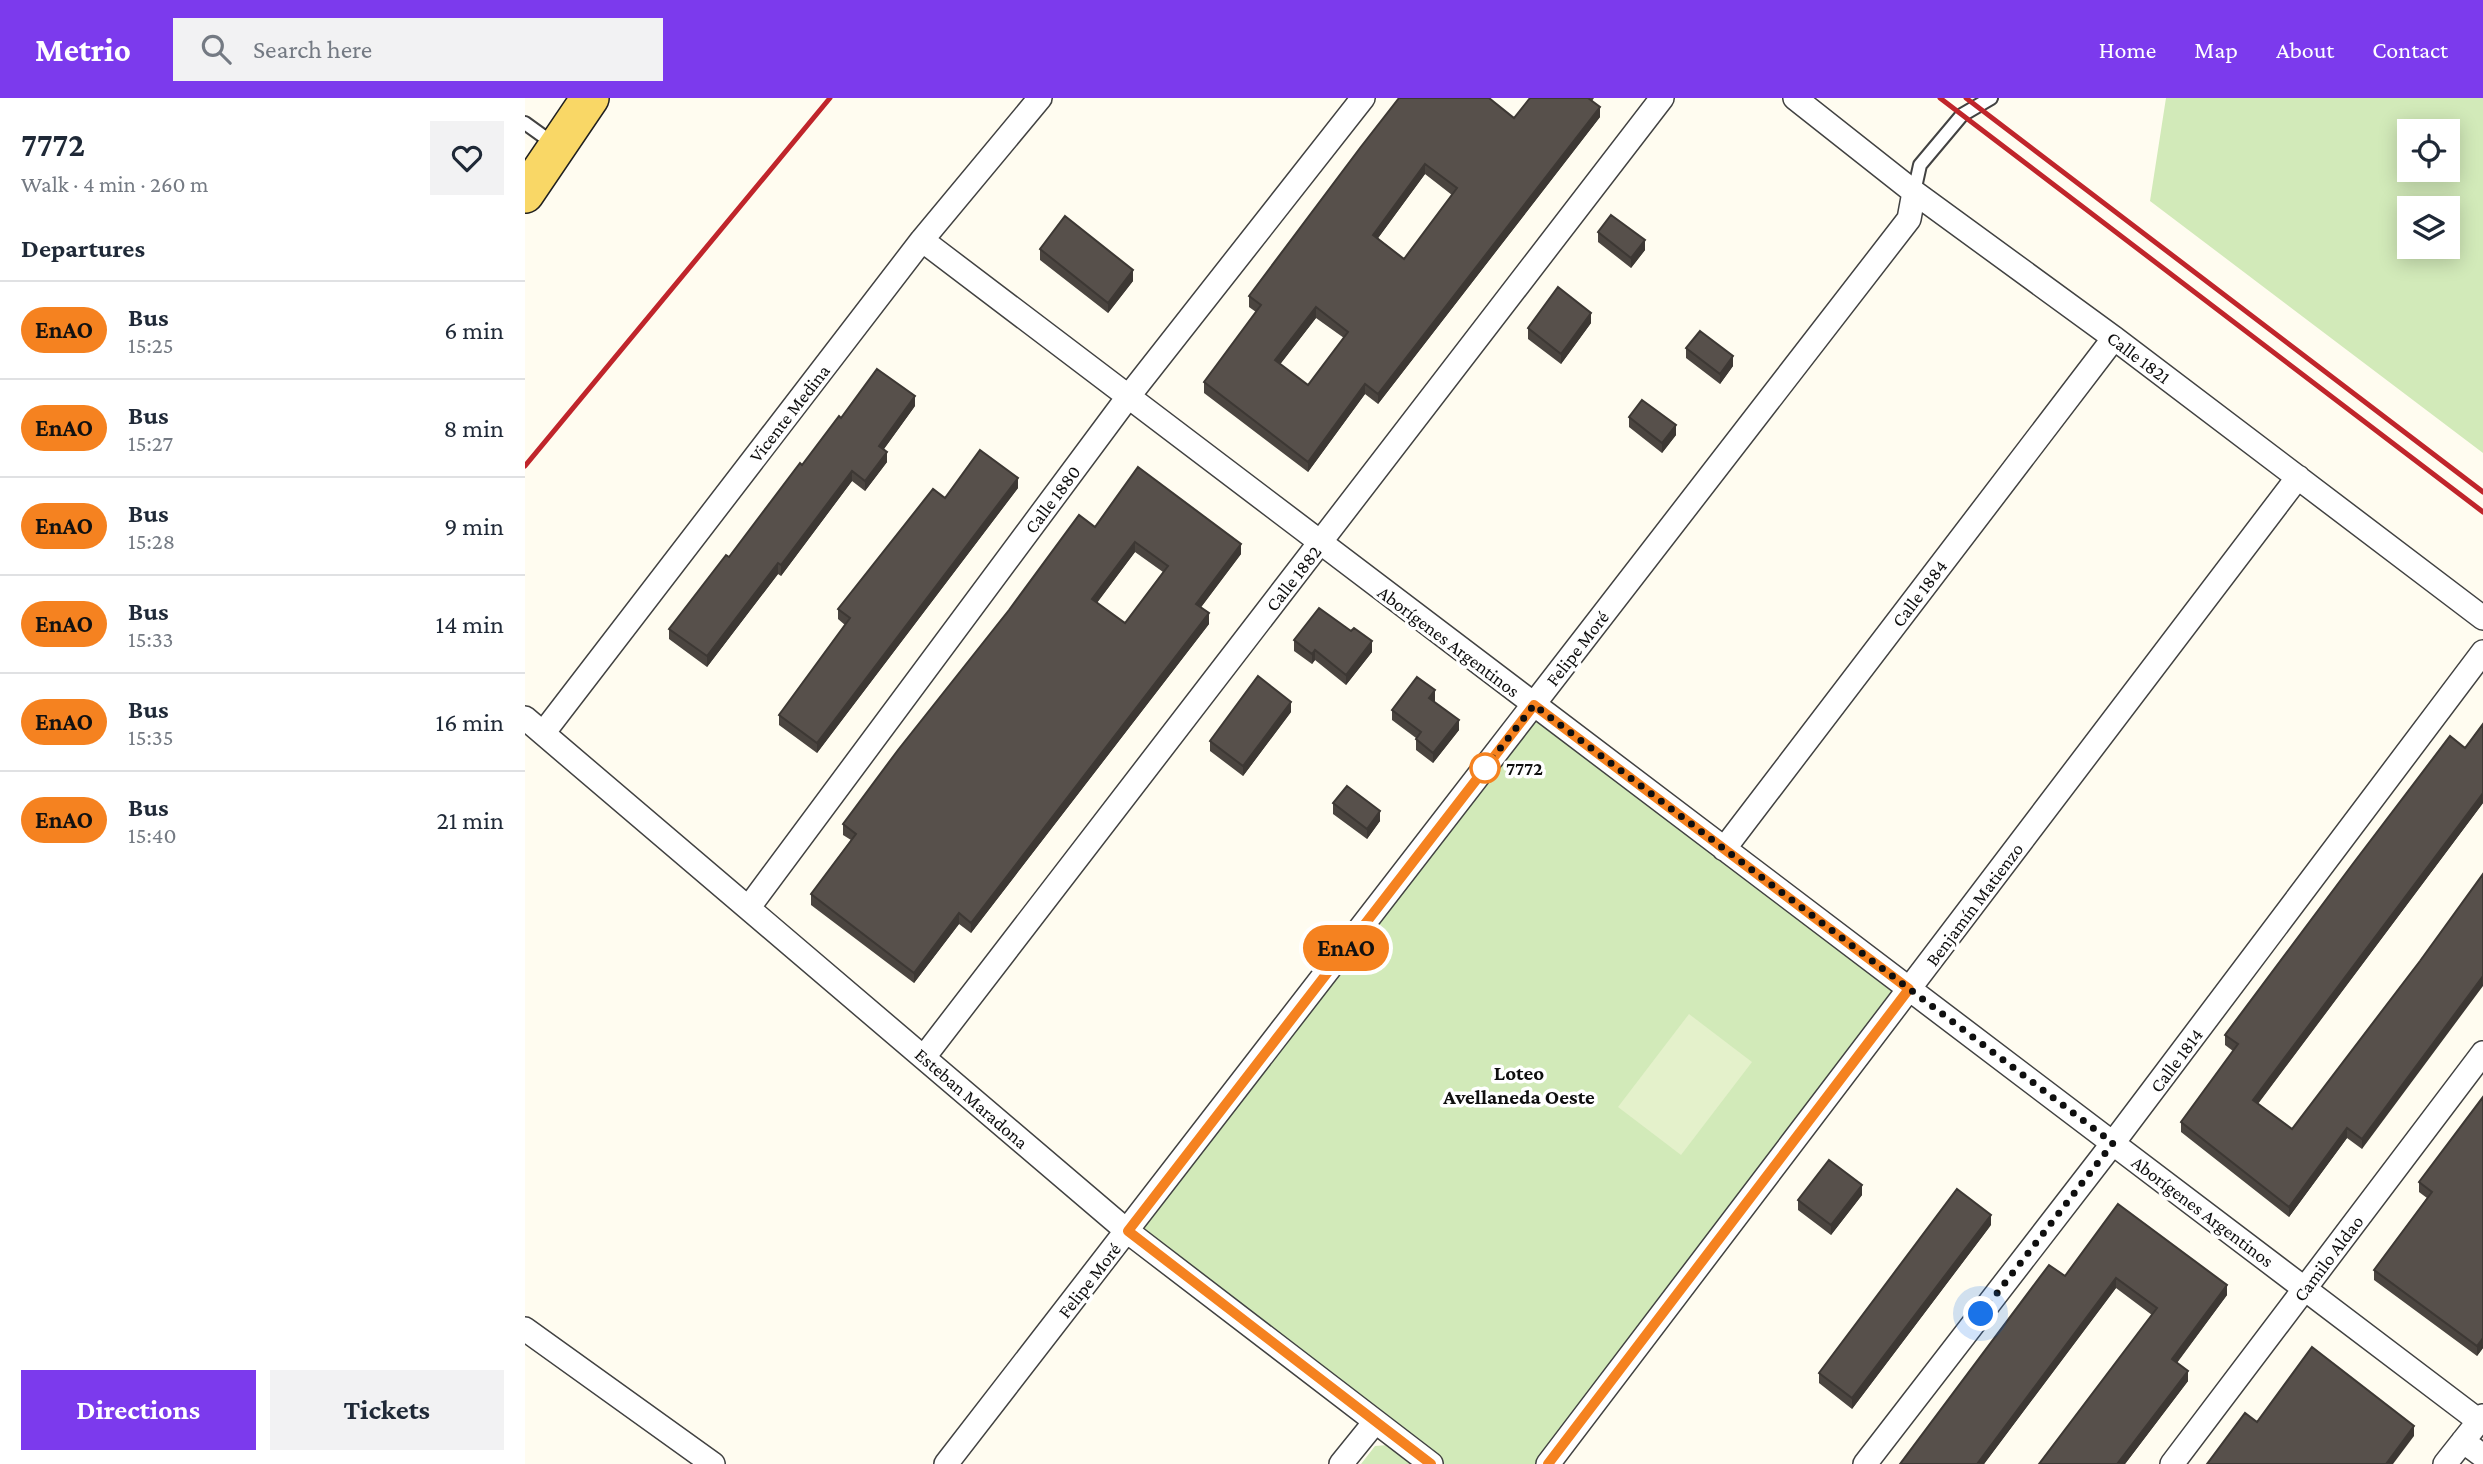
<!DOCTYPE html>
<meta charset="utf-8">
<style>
:root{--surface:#fff;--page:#f2f2f3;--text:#1f2937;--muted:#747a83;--line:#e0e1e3;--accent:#7c3aed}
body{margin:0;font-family:"Crimson Pro",serif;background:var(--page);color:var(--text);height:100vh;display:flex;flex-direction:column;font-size:26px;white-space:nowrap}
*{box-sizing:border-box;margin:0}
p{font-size:23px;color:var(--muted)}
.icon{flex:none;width:38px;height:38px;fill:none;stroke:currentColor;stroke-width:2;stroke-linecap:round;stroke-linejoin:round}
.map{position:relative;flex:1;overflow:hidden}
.drawer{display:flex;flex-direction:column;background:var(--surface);width:525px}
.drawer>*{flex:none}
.badge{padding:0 14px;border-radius:23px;font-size:24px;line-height:46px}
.buttons{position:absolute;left:1872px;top:21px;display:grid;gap:14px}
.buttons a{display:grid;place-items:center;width:63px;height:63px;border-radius:0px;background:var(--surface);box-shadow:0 4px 18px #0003;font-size:35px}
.you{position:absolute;width:35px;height:35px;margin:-18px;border:5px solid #fff;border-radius:50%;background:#1a73e8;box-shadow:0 0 0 10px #1a73e833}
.map>.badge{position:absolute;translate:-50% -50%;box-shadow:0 0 0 4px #fff}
h2{padding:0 21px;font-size:26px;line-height:63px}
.round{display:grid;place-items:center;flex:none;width:74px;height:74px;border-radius:0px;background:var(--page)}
.headline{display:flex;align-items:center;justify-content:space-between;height:119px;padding:0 21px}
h1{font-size:33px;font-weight:700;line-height:52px}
.primary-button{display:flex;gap:14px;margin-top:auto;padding:14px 21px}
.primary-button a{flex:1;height:80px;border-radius:0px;background:var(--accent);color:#fff;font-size:28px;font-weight:700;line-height:80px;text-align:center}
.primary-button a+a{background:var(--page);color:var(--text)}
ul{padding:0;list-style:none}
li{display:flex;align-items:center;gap:21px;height:98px;padding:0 21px;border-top:2px solid var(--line)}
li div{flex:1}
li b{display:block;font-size:26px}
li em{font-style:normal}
li .badge{min-width:77px;font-weight:700;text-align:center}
header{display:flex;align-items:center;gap:42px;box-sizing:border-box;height:98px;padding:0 35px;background:var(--accent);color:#fff}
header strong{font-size:33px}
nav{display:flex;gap:38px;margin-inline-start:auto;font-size:24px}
.search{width:490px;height:63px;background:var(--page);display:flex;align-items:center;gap:18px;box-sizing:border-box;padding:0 24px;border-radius:0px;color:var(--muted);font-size:26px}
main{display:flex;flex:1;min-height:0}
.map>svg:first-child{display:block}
.green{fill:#d2eab9;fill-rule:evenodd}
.pitch{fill:#e4f1cb}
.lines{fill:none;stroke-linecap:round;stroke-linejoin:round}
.lane-casing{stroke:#424242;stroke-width:16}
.street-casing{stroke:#424242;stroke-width:26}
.primary-casing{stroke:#202020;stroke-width:40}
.lane{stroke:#fff;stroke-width:12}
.street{stroke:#fff;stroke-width:23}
.primary{stroke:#f9d766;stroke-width:37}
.rail{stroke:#c0252b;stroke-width:5}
.wall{fill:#4b4540;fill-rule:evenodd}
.shaded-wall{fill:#3d3834}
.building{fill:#57504b;stroke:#3d3834;stroke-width:2;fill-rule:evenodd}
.line-casing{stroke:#fff;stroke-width:16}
.line{stroke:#f58220;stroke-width:10}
.walk{stroke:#0f0f0f;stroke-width:7;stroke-dasharray:0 12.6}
.stop-dot{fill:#fff;stroke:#f58220;stroke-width:3.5}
.labels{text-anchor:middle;stroke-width:7;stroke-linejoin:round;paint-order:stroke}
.street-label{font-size:19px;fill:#0f0f0f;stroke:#fff}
.stop-label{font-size:19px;font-weight:bold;fill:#0f0f0f;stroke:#fff;text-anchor:start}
.neighbourhood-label{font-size:21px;font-weight:bold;fill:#0f0f0f;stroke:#fff}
</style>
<header>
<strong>Metrio</strong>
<div class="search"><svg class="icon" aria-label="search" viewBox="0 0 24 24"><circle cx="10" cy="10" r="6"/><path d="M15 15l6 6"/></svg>Search here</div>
<nav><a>Home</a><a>Map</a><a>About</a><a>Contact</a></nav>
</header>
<main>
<section class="drawer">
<div class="headline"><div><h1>7772</h1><p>Walk · 4 min · 260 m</p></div><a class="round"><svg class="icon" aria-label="heart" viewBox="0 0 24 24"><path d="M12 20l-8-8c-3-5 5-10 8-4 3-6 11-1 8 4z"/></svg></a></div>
<h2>Departures</h2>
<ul>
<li><span class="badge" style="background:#f58220;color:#111">EnAO</span><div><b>Bus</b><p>15:25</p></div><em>6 min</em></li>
<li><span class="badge" style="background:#f58220;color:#111">EnAO</span><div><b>Bus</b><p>15:27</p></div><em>8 min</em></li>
<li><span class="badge" style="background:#f58220;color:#111">EnAO</span><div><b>Bus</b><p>15:28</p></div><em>9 min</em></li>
<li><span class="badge" style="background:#f58220;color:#111">EnAO</span><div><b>Bus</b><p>15:33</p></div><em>14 min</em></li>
<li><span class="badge" style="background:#f58220;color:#111">EnAO</span><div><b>Bus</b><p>15:35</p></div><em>16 min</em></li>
<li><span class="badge" style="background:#f58220;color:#111">EnAO</span><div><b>Bus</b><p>15:40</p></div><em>21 min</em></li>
</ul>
<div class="primary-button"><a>Directions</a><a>Tickets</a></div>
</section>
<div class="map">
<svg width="1958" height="1366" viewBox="0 0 1958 1366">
<rect width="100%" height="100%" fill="#fffcf0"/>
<path class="green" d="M1641,0H1958V355L1625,103ZM1923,33V72H1885V33ZM1923,110V149H1885V110Z
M1008,607L1384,891L1023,1366H906L602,1133Z
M863,1347L887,1366H836L850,1348Z"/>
<path class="pitch" d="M1164,916L1227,964L1156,1057L1093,1009Z"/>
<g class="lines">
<defs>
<path id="lane" d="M0,25L29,46
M1389,94L1395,67L1437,17L1466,0"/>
<path id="street" d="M1270,0L1389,94L1589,240L1958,520
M397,142L1954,1323
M0,620L602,1133L906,1366
M19,634L397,142L515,0
M1199,751L1589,240
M224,809L603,299L838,0
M399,959L1137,0
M0,1231L188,1366
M1938,1343L1958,1358
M421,1366L1384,121L1389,94
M816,1366L850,1324
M1023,1366L1773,379
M1340,1366L1588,1045L1958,554
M1647,1366L1958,955
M1920,1366L1958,1318"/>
<path id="primary" d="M0,96L65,0"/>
</defs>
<use href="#lane" class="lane-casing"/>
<use href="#street" class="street-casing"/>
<use href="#primary" class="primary-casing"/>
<use href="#lane" class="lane"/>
<use href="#street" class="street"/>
<use href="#primary" class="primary"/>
<path class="rail" d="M1415,0L1958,414
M1441,0L1958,394
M0,368L305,0"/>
</g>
<path class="wall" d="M1005,0H1069L1067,3L1075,19L853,306L840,296L783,374L679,295V284L731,214L724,209V198L835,50L989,20ZM900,76L927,97L879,161L853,140ZM791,220L819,240L783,287L755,266Z
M1073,134L1120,152L1106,170L1073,144Z
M515,151L608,183L583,215L515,162Z
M1066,225L1036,266L1003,241V230Z
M1161,250L1208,268L1195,286L1161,260Z
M390,308L358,352L362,364L340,393L327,383L256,478L253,476L182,569L144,541V531L204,459L277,367Z
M1104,319L1151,337L1137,355L1104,329Z
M493,390L292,655L254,627V617L320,527L313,521V511L420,400Z
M570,429L716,456L676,509L684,526L446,835L434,826L389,885L286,807V796L326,742L318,737V726ZM610,454L638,474L600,525L572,505Z
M769,542L847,554L821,587L790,562L787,566L769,553Z
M910,603L909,604L934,632L908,665L891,652V640L867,622V612Z
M766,614L718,678L685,653V643Z
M1958,626V705L1733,1006L1767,1031L1895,863L1837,1051L1822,1040L1764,1119L1656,1034V1024L1708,953L1700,947V937L1940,650Z
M808,705L855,723L842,741L808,716Z
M1958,999V1250L1952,1258L1849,1182V1172L1902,1100L1894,1094V1084Z
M1337,1097L1306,1137L1273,1112V1102Z
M1593,1106L1702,1197L1652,1265L1663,1283L1600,1366L1627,1217L1591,1190L1459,1366H1375L1540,1178Z
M1466,1127L1327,1311L1294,1285V1275Z"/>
<path class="shaded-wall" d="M1075,9V19L853,306V296Z
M900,66V76L848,147V137Z
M1120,142V152L1106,170V160Z
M608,172V183L583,215V205Z
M791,209V220L750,273V262Z
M1066,215V225L1036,266V256Z
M1208,258V268L1195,286V276Z
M840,286V296L783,374V364Z
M390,298V308L354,358V348Z
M1151,327V337L1137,355V345Z
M362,354V364L340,393V383Z
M327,373V383L256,478V467Z
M493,380V390L292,655V645Z
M610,444V454L567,511V501Z
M716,446V456L671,516V506Z
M253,465V476L182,569V558Z
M684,515V526L446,835V825Z
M847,543V554L821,587V577Z
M790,552V562L787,566V556Z
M910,592V603L904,610V600Z
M766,604V614L718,678V668Z
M934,622V632L908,665V655Z
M1958,695V705L1728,1012V1002Z
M855,713V723L842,741V731Z
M434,815V826L389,885V875Z
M1958,878V888L1837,1051V1041Z
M1822,1030V1040L1764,1119V1109Z
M1337,1087V1097L1306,1137V1127Z
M1466,1117V1127L1327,1311V1300Z
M1591,1180V1190L1459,1366H1452Z
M1702,1187V1197L1647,1271V1261Z
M1958,1240V1250L1952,1258V1248Z
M1663,1273V1283L1600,1366H1592Z
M1889,1328V1338L1868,1366H1861Z"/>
<path class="building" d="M874,0H964L989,20L1005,0H1063L1075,9L853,296L840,286L783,364L679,284L736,207L724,198L835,50ZM900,66L932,90L879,161L848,137ZM791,209L823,234L783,287L750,262Z
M1086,117L1120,142L1106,160L1073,134Z
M540,118L608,172L583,205L515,151Z
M1033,189L1066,215L1036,256L1003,230Z
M1175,233L1208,258L1195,276L1161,250Z
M352,271L390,298L354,348L362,354L340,383L327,373L256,467L253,465L182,558L144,531L201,457L204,459L275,365L277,367L314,318L316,320Z
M1117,302L1151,327L1137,345L1104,319Z
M455,352L493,380L292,645L254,617L325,520L313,511L408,391L420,400Z
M613,369L716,446L671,506L684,515L446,825L434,815L389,875L286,796L331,736L318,726L373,652L484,512L554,417L570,429ZM610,444L643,468L600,525L567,501Z
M794,510L826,533L829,530L847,543L821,577L790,552L787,556L769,542Z
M733,578L766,604L718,668L685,643Z
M892,579L910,592L904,600L934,622L908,655L891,641L896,634L867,612Z
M1958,626V695L1728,1002L1767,1031L1895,863L1958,776V878L1837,1041L1822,1030L1764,1109L1656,1024L1713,946L1700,937L1827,767L1925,638L1940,650Z
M822,688L855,713L842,731L808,705Z
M1958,999V1240L1952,1248L1849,1172L1907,1094L1894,1084Z
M1304,1062L1337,1087L1306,1127L1273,1102Z
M1432,1091L1466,1117L1327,1300L1294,1275Z
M1593,1106L1702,1187L1647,1261L1663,1273L1592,1366H1514L1632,1210L1591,1180L1452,1366H1375L1524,1167L1540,1178Z
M1787,1249L1889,1328L1861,1366H1682L1720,1315L1732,1324Z"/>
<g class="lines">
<defs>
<path id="line" d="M906,1366L603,1133L1009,607L1384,891L1023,1366"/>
</defs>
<use href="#line" class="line-casing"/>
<use href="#line" class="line"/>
<path class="walk" d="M960,670L1009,607L1588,1045L1456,1216"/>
</g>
<circle class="stop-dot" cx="960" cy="670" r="14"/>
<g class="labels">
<g class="street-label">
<text transform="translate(1614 259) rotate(37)" y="7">Calle 1821</text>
<text transform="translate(264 315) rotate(-52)" y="7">Vicente Medina</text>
<text transform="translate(527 401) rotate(-53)" y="7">Calle 1880</text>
<text transform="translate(768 480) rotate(-52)" y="7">Calle 1882</text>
<text transform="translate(1394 495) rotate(-53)" y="7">Calle 1884</text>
<text transform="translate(924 543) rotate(37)" y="7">Aborígenes Argentinos</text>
<text transform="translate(1052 550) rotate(-52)" y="7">Felipe Moré</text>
<text transform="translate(1449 806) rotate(-53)" y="7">Benjamín Matienzo</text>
<text transform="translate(1651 962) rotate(-53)" y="7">Calle 1814</text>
<text transform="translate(447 1000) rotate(41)" y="7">Esteban Maradona</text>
<text transform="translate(1678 1113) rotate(37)" y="7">Aborígenes Argentinos</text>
<text transform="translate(1803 1160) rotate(-53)" y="7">Camilo Aldao</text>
<text transform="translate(564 1182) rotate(-52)" y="7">Felipe Moré</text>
</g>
<g class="stop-label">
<text x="981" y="677">7772</text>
</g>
<g class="neighbourhood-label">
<text x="994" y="982">Loteo<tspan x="994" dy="24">Avellaneda Oeste</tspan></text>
</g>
</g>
</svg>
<div class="buttons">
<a><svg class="icon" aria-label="locate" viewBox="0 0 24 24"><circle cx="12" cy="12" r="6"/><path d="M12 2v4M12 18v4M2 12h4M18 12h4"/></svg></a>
<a><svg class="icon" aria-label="layers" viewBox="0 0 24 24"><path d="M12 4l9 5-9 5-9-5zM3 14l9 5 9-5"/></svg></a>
</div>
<div class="you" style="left:1456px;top:1216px"></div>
<b class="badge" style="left:821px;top:850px;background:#f58220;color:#111">EnAO</b>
</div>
</main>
